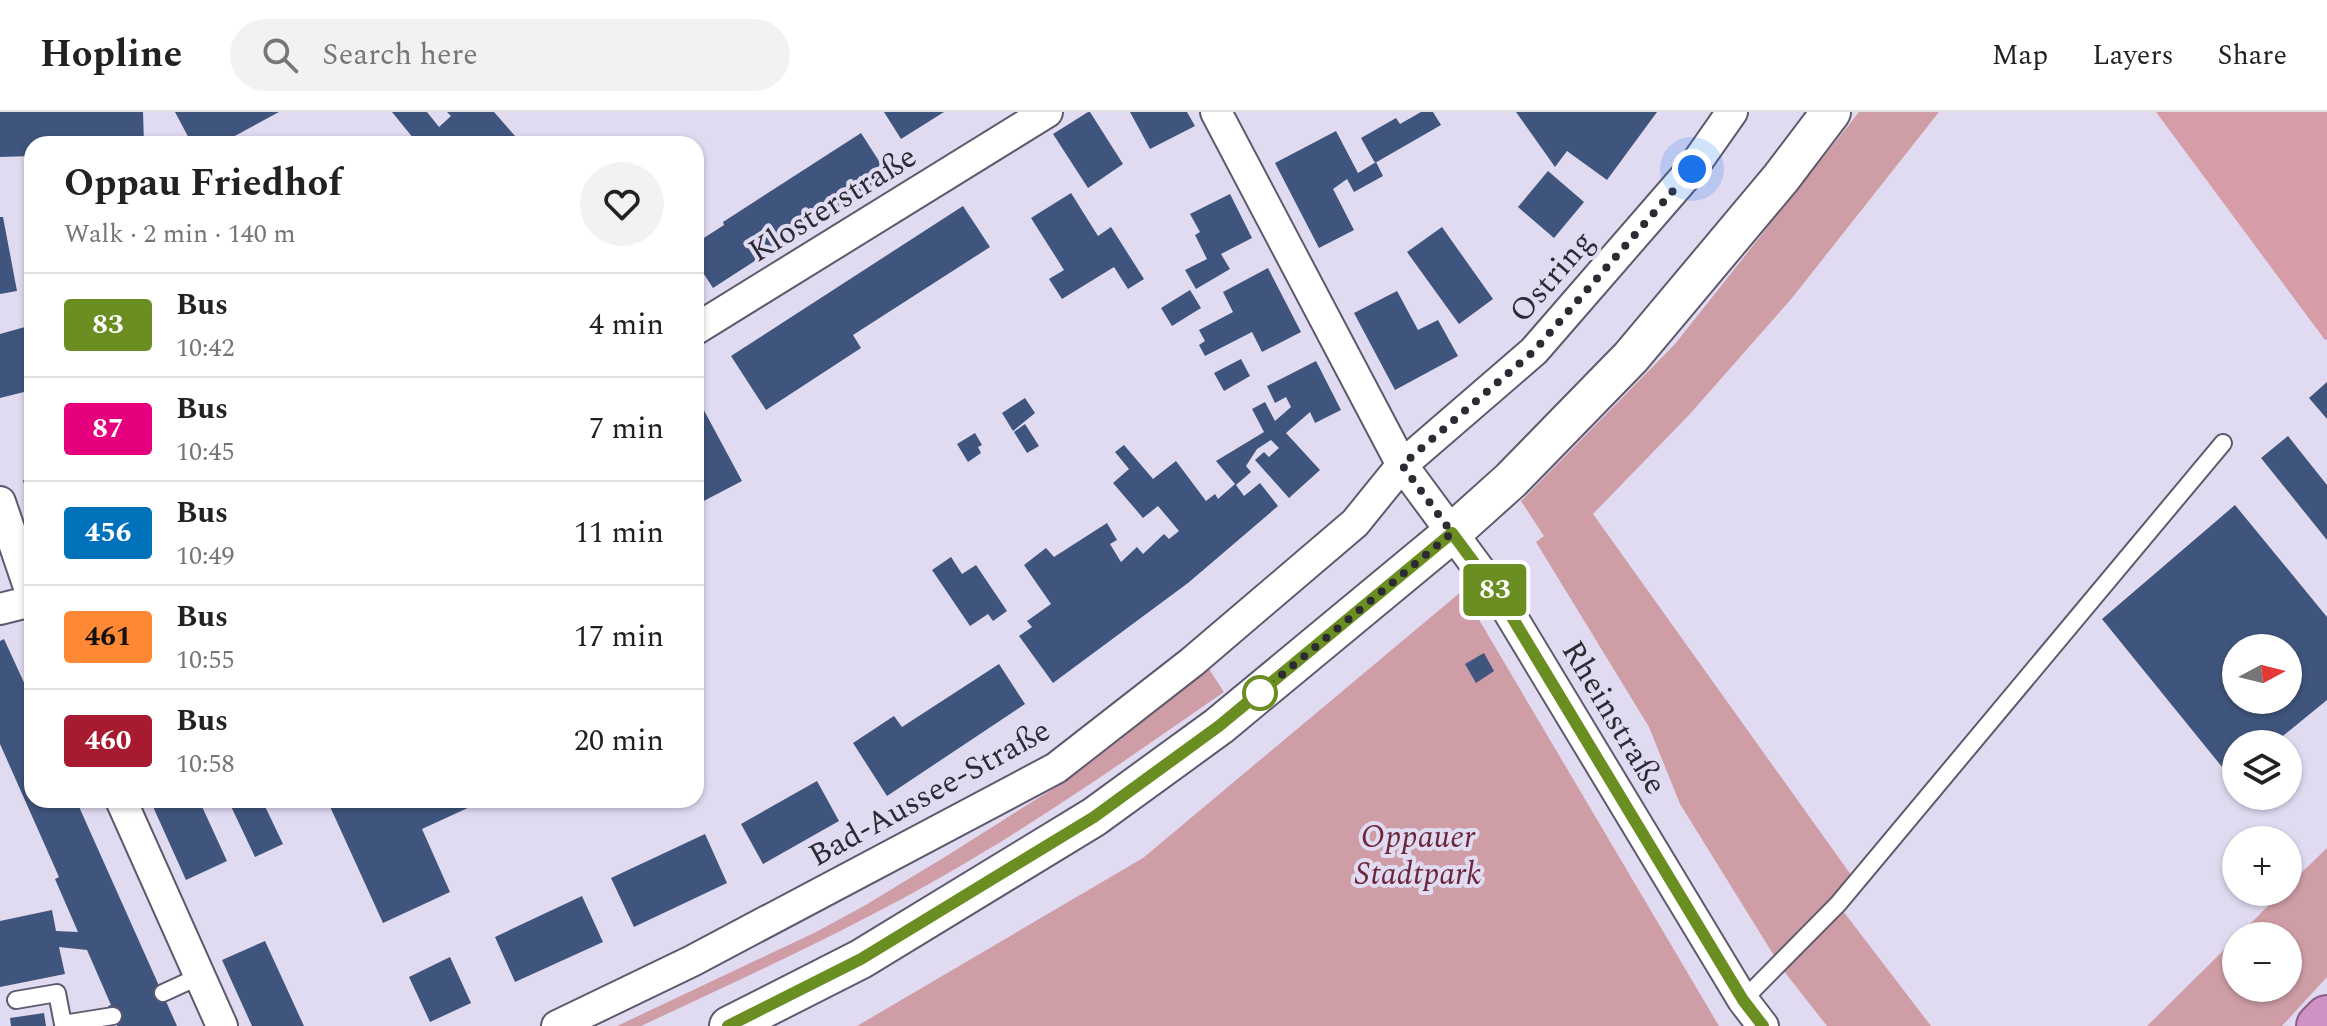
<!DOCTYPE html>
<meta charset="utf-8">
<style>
:root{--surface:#fff;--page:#f2f2f2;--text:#222;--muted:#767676;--line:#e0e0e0}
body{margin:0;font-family:Spectral,serif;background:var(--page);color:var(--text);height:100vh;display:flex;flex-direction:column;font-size:30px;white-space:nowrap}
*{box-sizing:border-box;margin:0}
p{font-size:26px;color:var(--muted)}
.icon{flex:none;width:44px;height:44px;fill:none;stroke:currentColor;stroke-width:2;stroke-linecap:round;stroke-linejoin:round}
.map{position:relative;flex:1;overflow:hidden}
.sheet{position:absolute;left:24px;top:24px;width:680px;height:672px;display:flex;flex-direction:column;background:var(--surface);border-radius:24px;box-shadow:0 2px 6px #0004}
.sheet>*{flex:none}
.badge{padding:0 16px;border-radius:6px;font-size:28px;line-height:52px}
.needle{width:52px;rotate:83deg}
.tools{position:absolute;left:2222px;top:522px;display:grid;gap:16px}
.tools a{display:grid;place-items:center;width:80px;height:80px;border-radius:50%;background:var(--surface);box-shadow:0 2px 6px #0004;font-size:40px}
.you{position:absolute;width:40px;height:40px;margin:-20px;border:6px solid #fff;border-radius:50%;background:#1a73e8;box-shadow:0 0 0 12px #1a73e833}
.map>.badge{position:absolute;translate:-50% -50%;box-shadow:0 0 0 4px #fff}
.round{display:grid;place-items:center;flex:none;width:84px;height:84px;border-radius:42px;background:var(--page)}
.head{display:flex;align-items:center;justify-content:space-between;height:136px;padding:0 40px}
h1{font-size:38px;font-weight:700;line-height:60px}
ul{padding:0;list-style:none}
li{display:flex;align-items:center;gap:24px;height:104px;padding:0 40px;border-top:2px solid var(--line)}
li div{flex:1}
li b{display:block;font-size:30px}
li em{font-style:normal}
li .badge{min-width:88px;font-weight:700;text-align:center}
header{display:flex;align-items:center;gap:48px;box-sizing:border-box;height:112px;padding:0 40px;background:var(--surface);border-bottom:2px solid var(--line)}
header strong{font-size:38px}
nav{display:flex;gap:44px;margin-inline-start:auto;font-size:28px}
.search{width:560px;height:72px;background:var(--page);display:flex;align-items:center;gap:20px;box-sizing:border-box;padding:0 28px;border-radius:44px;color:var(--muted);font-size:30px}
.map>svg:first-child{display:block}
.green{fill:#cf9da6}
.forest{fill:#d69ca7}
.building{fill:#40557d;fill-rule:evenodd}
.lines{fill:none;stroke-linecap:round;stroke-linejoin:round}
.service-casing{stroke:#5f596d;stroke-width:20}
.minor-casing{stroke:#5f596d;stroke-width:34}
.tertiary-casing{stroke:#5f596d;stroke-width:42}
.trunk-casing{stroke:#8d5c88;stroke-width:48}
.service{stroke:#fff;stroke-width:16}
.minor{stroke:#fff;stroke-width:30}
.tertiary{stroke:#fff;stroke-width:38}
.trunk{stroke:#ce92c4;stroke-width:44}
.line-casing{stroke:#fff;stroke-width:18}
.line{stroke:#6b8e23;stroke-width:12}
.walk{stroke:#2c2a32;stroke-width:8;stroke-dasharray:0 14.4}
.stop-dot{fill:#fff;stroke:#6b8e23;stroke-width:4}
.labels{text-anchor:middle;stroke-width:8;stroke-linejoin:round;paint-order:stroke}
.street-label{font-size:32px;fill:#2c2a32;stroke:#e1dbf2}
.park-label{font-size:32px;font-style:italic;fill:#6c2639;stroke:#e1dbf2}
</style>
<header>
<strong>Hopline</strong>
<div class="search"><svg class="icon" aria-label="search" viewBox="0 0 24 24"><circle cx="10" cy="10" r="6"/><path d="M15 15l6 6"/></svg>Search here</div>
<nav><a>Map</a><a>Layers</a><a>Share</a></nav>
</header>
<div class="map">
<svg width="2327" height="914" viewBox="0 0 2327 914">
<rect width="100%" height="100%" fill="#e1dbf2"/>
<path class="green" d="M1859,0H1939L1792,186L1689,303L1593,402L1861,777L1843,799L1931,914H1827L1783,858L1680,692L1649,615L1536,430L1544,424L1521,389L1675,232Z
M1462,479L1719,914H857L1143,746Z
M1207,554L1224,580C1146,634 1068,689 987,738C876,806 758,859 641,914H617L816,820L864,794L948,743L1073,664L1136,615Z
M2327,736V865L2282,914H2147L2236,826V876H2288V824H2238L2282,780H2288V774Z"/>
<path class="forest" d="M2156,0H2327V227L2325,228Z"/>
<path class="building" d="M0,0H143L144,32H32V44L0,45Z
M175,0H279L220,32H192Z
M392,0H427L439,15L451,4L447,0H494L522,32H418Z
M884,0H944L901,27Z
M1088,0H1090L1123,52L1088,76L1053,22Z
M1130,0H1187L1195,14L1150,37Z
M1421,0H1433L1441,13L1375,51L1361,26L1396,6L1400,12Z
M1516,0H1657L1607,68L1567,39L1555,55Z
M1336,19L1358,61L1376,50L1383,64L1354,80L1347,67L1333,77L1354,118L1319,136L1275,51Z
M861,21L888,63L713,176L696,150V131L724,113L723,110Z
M1548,59L1584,90L1554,126L1518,95Z
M1071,81L1098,124L1111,115L1144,167L1128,177L1114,155L1062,187L1049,167L1064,158L1031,106Z
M1230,82L1252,126L1221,142L1230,157L1196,177L1185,158L1207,147L1195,123L1200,120L1190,102Z
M963,94L990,135L853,223L861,236L766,298L731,244Z
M0,105H3L17,179L0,182Z
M1442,115L1493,187L1459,212L1407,140Z
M1268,156L1301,220L1262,240L1252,220L1205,244L1199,233L1205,229L1199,218L1233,200L1223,180Z
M1190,178L1201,196L1172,214L1161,196Z
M1397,179L1418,218L1438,208L1458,244L1395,278L1354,201Z
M32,213V278L0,286V222Z
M1241,247L1250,264L1224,279L1214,261Z
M1316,249L1341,298L1315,311L1310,300L1286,321L1320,358L1289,386L1255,348L1264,340L1269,345L1279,336L1271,328L1257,337L1246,354L1251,360L1236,373L1244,384L1260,371L1278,394L1188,471L1053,571L1019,524L1032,515L1027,509L1051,492L1024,453L1046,436L1054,445L1107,411L1117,428L1110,432L1121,450L1137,435L1143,442L1164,422L1169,427L1179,419L1158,394L1143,406L1113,371L1129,357L1115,340L1124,333L1153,367L1176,349L1206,389L1215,382L1218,387L1235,372L1216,349L1264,320L1252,297L1265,290L1275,309L1291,295L1286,285L1275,291L1267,274Z
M2327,270V307L2309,286Z
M1025,286L1035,301L1013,319L1002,301Z
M700,291L742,369L696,393V293Z
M1025,312L1039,334L1027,341L1014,320Z
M975,321L982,333L978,335L981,341L968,350L957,332Z
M2288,324L2327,373V428L2261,346Z
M32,366V398H31L23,368Z
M2235,393L2327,505V588L2273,632H2236V662L2231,666L2102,507ZM2236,536H2288V588H2236Z
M951,445L962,462L976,453L1007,499L993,509L988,502L970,514L932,458Z
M4,527L32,588V688H76L177,914H117L108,894L111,893L87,838L59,835L65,862L0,875V809L52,798L56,819L78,820L55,767L59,765L0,632V529Z
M1484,541L1494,559L1476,571L1465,552Z
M999,552L1025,592L887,684L853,631L894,604L902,615Z
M817,669L839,709L763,752L741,712Z
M150,688H199L227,749L186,768Z
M228,688H262L283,732L255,745Z
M327,688H485L422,717L450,780L383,811Z
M705,722L727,771L634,815L611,766Z
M582,784L603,830L515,870L495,825Z
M265,829L287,877L304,914H252L222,848Z
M450,845L471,891L430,910L409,865Z
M44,901L46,914H11L10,906Z"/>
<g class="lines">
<defs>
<path id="service" d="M163,881L200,864
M16,888L57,881L63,912L113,904
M1743,888L1838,792L2223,331"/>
<path id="minor" d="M1216,0L1402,353L1501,487L1743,888L1763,914
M696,217L1047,0
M0,390L32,484
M0,497L32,489
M121,688L222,914
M557,914L692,849L1056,656L1192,550L1355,411L1402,353L1534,239L1692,57L1732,0"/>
<path id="tertiary" d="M729,914L861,847L1094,705L1219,614L1452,421L1511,368L1631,245L1781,66L1831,0"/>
<path id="trunk" d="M2319,914L2327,906"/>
</defs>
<use href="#service" class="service-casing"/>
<use href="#minor" class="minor-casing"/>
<use href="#tertiary" class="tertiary-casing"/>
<use href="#trunk" class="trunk-casing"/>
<use href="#service" class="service"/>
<use href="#minor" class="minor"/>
<use href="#tertiary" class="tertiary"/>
<use href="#trunk" class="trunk"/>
</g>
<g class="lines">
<defs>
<path id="line" d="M728,914L861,847L1094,705L1219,614L1452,421L1501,487L1743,888L1763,914"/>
</defs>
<use href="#line" class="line-casing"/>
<use href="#line" class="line"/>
<path class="walk" d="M1260,581L1452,421L1402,353L1534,239L1692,57"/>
</g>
<circle class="stop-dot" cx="1260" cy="581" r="16"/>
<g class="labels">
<g class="street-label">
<text transform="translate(832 91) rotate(-32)" y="11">Klosterstraße</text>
<text transform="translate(1551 164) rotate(-49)" y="11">Ostring</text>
<text transform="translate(1615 605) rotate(59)" y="11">Rheinstraße</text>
<text transform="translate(929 680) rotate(-29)" y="11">Bad-Aussee-Straße</text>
</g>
<g class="park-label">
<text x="1418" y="735">Oppauer<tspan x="1418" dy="37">Stadtpark</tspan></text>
</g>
</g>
</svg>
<div class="tools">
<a><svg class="needle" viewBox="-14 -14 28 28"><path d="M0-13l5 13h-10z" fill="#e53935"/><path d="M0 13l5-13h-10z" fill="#767676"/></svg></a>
<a><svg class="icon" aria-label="layers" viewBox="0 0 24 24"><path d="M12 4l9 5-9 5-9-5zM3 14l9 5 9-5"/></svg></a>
<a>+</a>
<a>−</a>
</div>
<div class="you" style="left:1692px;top:57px"></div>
<b class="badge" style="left:1495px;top:478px;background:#6b8e23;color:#fff">83</b>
<section class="sheet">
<div class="head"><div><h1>Oppau Friedhof</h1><p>Walk · 2 min · 140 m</p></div><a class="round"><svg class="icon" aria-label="heart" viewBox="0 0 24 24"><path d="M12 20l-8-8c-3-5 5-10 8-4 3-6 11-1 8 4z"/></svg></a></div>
<ul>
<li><span class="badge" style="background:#6b8e23;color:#fff">83</span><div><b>Bus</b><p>10:42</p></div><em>4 min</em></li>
<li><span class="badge" style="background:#e6007e;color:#fff">87</span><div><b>Bus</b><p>10:45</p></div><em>7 min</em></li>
<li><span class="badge" style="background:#0072bc;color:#fff">456</span><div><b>Bus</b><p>10:49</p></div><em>11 min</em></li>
<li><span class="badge" style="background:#ff8834;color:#111">461</span><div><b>Bus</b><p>10:55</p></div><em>17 min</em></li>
<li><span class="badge" style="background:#a81a30;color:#fff">460</span><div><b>Bus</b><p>10:58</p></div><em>20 min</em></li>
</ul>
</section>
</div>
